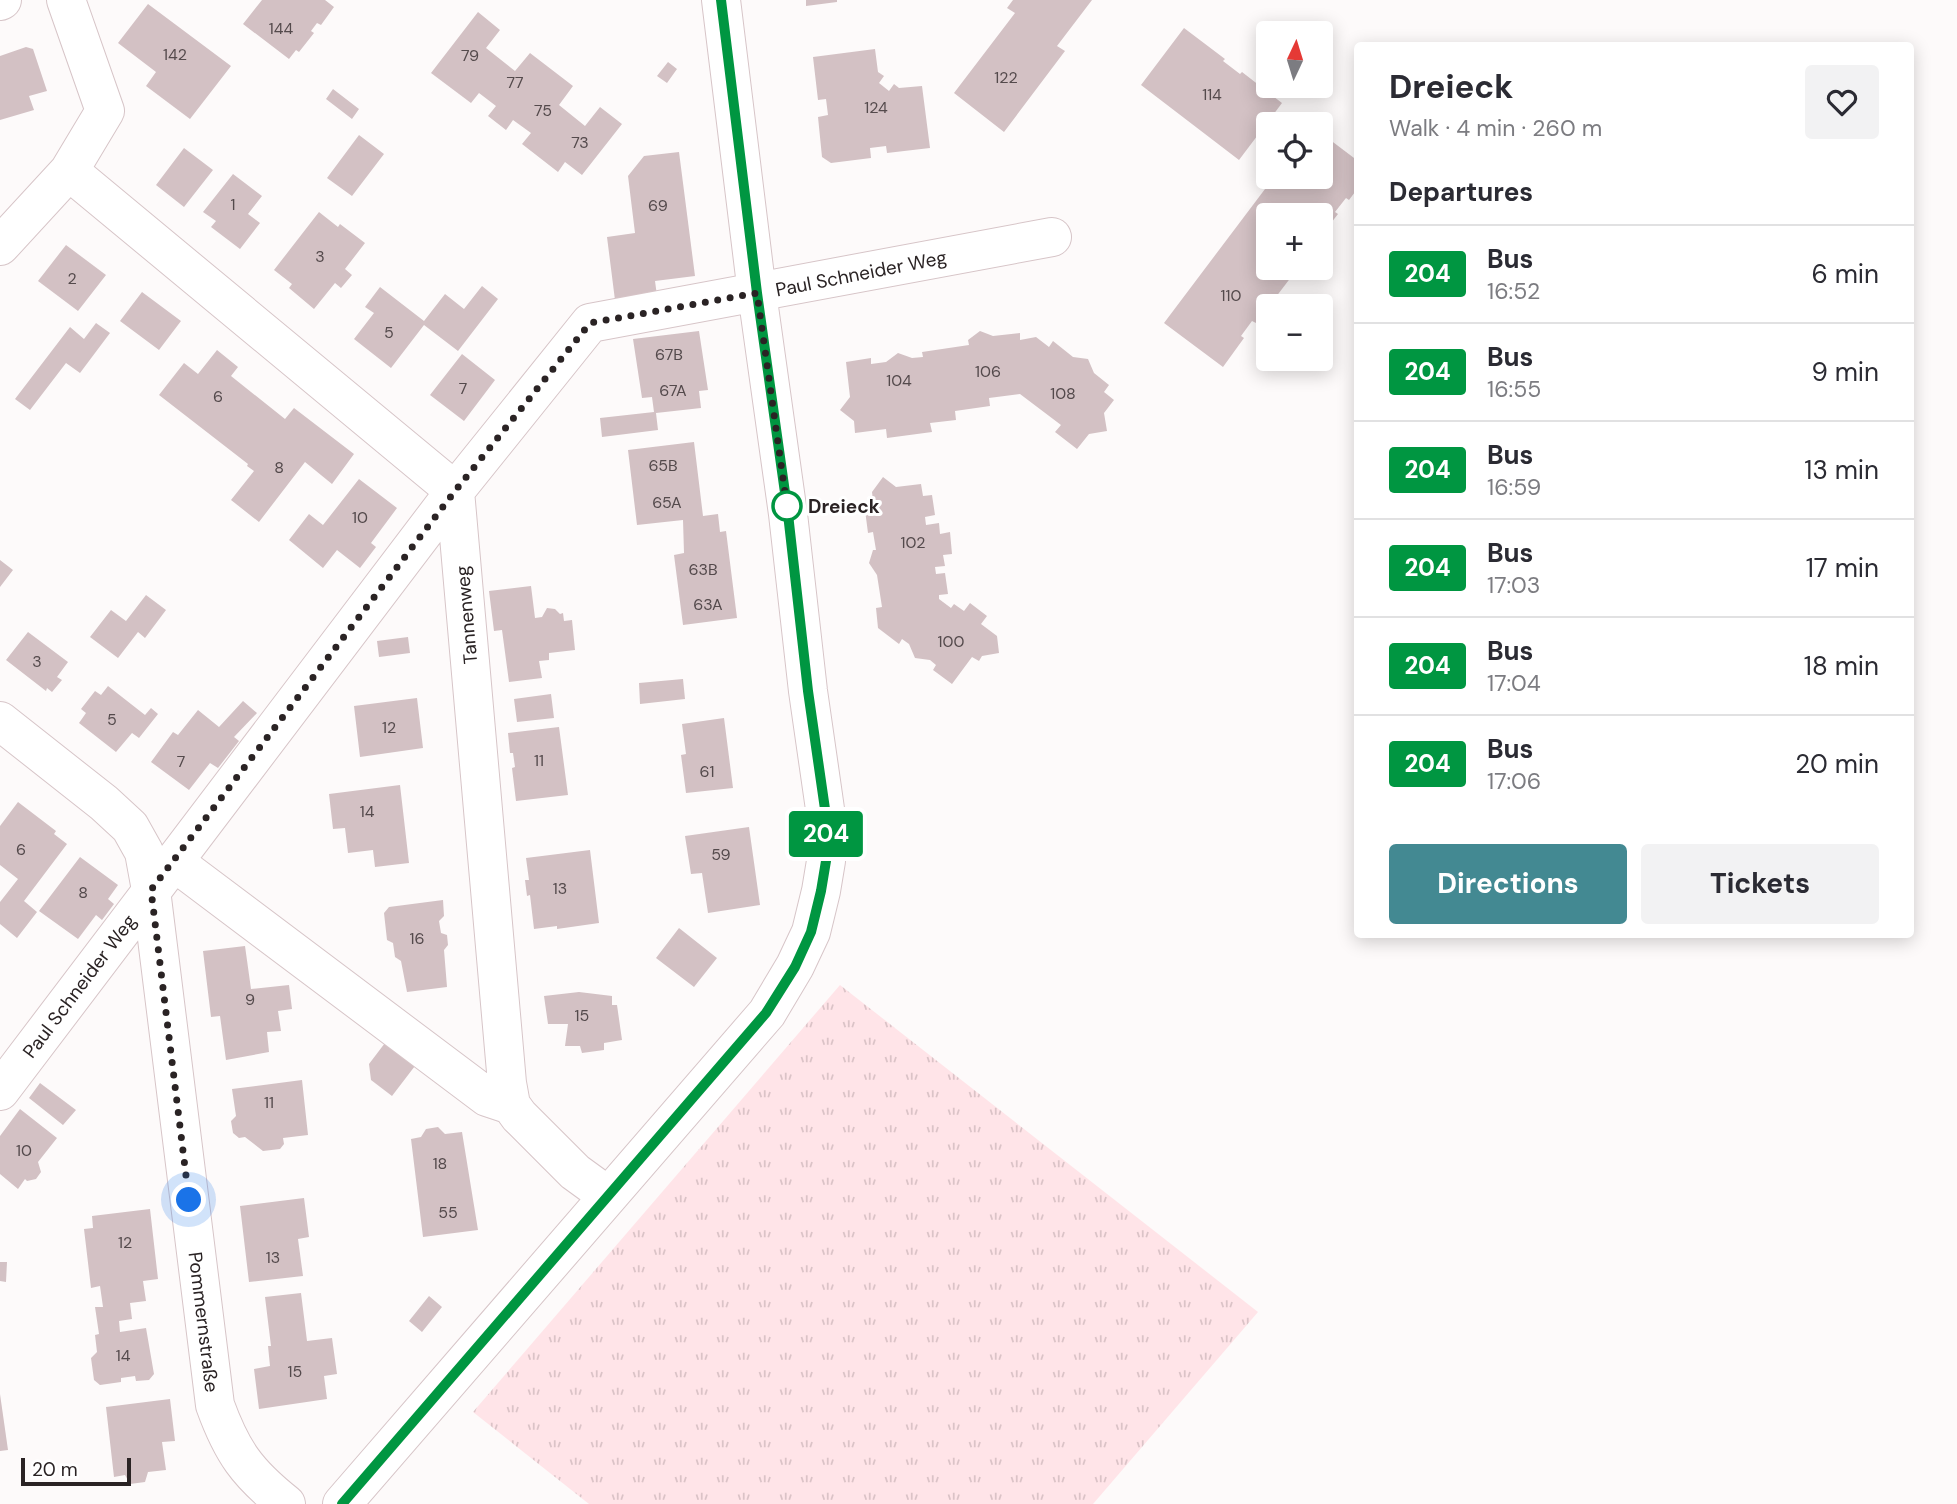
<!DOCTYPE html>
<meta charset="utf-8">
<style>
:root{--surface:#fff;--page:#f2f2f3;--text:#2b2b33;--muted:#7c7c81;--line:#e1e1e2;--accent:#438992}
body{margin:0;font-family:"DM Sans",sans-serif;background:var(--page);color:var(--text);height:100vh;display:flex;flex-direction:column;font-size:26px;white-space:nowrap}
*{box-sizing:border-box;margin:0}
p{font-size:23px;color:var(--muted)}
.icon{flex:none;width:38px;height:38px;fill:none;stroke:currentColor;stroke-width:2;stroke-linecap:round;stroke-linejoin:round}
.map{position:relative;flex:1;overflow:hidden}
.panel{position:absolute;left:1354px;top:42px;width:560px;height:896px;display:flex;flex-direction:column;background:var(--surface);border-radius:7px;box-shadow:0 4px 18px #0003}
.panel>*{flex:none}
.badge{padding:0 14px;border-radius:5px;font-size:24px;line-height:46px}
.needle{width:46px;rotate:4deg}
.tools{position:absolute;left:1256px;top:21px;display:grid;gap:14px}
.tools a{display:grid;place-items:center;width:77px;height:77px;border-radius:7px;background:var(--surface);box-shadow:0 4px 18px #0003;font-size:35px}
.scale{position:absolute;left:21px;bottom:18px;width:110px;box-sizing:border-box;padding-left:7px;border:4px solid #2a2324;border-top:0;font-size:19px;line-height:24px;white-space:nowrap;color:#2a2324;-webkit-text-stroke:5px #fff;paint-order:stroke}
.you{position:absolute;width:35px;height:35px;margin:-18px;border:5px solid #fff;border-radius:50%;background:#1a73e8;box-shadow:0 0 0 10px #1a73e833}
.map>.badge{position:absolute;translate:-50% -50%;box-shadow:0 0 0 4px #fff}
h2{padding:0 35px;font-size:26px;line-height:63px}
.round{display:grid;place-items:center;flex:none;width:74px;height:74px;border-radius:7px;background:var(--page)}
.headline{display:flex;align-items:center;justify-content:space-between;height:119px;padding:0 35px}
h1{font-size:33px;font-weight:700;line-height:52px}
.primary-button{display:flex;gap:14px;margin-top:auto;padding:14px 35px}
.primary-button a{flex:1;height:80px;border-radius:7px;background:var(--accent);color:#fff;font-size:28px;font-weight:700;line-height:80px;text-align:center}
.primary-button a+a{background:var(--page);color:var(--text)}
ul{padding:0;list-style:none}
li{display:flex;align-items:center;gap:21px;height:98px;padding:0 35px;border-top:2px solid var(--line)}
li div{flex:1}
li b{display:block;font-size:26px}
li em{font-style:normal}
li .badge{min-width:77px;font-weight:700;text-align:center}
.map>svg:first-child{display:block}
.grass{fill:url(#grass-tufts)}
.building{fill:#d3c1c4}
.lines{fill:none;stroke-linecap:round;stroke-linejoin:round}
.minor-casing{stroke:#d7c5c8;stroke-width:40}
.minor{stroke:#fff;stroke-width:38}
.line-casing{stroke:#fff;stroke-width:16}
.line{stroke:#009641;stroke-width:10}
.walk{stroke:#2a2324;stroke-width:7;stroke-dasharray:0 12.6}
.stop-dot{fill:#fff;stroke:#009641;stroke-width:3.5}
.labels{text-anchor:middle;stroke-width:6;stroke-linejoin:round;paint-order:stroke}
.number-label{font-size:16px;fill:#544a4c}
.street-label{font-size:19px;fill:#2a2324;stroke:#fff}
.stop-label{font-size:19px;font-weight:bold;fill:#2a2324;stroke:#fff;text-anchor:start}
</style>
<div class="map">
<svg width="1957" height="1504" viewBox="0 0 1957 1504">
<defs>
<pattern id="grass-tufts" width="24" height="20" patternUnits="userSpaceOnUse" patternTransform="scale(1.75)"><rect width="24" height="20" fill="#ffe4e8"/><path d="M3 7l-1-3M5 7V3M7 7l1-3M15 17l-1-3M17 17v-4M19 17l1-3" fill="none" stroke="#dbc3c7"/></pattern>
</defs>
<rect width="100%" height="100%" fill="#fdfafa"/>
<path class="grass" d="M840,985L1258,1312L1093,1504H589L473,1412Z"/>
<path class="building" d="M262,0H325L334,7L321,25L317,23L311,31L314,33L299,52L296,50L289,59L243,24Z
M806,0H837V2L806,6Z
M1013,0H1092L1057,46L1065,51L1004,132L954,93L1015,13L1007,8Z
M148,4L231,66L190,119L146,86L156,72L118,43Z
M478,12L500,30L486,48L515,71L530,53L573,86L559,105L585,126L600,107L622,124L582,175L565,162L558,172L522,144L531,133L513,120L506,130L488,116L496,106L479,93L471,103L431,73Z
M1184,28L1225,59L1223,61L1240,74L1242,72L1282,103L1239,160L1141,85Z
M26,47L33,49L47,91L29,96L34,110L0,120V56Z
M875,49L878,72L884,76L879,83L889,91L894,84L899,88L922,86L930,148L887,153L886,146L870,148L871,158L831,163L822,157L818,117L828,115L826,99L818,100L813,57Z
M668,62L677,69L667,83L657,76Z
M333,89L359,109L352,119L326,99Z
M1321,133L1358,161V188L1349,200L1346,198L1335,212L1338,214L1321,236V215H1269V268H1298L1256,323L1252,321L1241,336L1244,338L1223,367L1164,323L1274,177H1321Z
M359,135L384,154L352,196L327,178Z
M184,148L213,170L184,207L156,185Z
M679,152L695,276L655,281L658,303L616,308L607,237L635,233L628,176L644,156Z
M233,174L262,196L248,214L260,223L240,249L211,227L216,221L203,212Z
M319,212L338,227L340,224L365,243L345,269L352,275L341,288L335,283L314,309L289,288L292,284L274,270Z
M66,245L106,275L78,311L38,281Z
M482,286L498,299L458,351L424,325L391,368L354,339L374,313L365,307L380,287L424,321L445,294L464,309Z
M142,292L181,321L159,350L120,321Z
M96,323L110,333L80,373L66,363L30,410L15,399L70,327L84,339Z
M699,331L708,390L699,391L701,408L656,413L658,430L602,437L600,418L654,412L652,397L642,398L633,339Z
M980,331L993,336L1020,333V340L1036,337L1049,347L1053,341L1073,357L1088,359L1094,373L1109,385L1104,392L1114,400L1104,413L1107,431L1089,434L1077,449L1055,432L1061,425L1020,394L989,398L990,406L955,411L956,420L930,423L932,432L887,438L886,429L855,433L854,421L840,410L850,397L846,362L871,358V364L886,362L898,353L912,358L923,357L922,352L969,345L968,340Z
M217,350L238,367L231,376L285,419L294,408L354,454L332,484L305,462L259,522L231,500L254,471L247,466L248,464L159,395L184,363L198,374Z
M462,354L495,380L464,421L430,395Z
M694,442L703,516L718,514L720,532L726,531L737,618L683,625L674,555L684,553L683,520L637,525L628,450Z
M883,477L896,487L921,484L923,496L932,495L935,515L925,517L926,525L939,523L940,534L950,532L952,554L943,555L945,566L935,567L936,574L945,573L948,594L939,595V599L951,608L954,604L964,611L970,603L987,616L981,624L997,636L999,653L982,656L979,661L972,657L952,684L933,670L936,665L930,660L915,658L909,644L902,639L899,644L878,628L876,608L882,607L877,575L869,563L873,550H876L873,532L868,533L865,510L874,509L872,492Z
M359,479L397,508L371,543L376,547L360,568L337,550L323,568L289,540L309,514L323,525Z
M0,560L13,570L0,587Z
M531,586L535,618L542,617L547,608L555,609L560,614L563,613L564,621L572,620L575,650L549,653V660L539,661L542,678L509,682L502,630L494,631L489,591Z
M146,595L166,610L145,638L138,632L118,658L90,637L111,610L126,621Z
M28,632L68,662L57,677L62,680L52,692L47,688L46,691L6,660Z
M408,637L410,653L379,657L377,641Z
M683,679L685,699L640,704L639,683Z
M108,686L145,715L151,708L158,714L139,738L132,733L116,752L79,723L86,713L81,709L95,691L101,695Z
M551,694L554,718L517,722L514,699Z
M417,698L423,748L360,757L354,706Z
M243,701L257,713L234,737L239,741L218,768L210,763L189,790L151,762L173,732L178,735L198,710L219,727Z
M724,718L733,788L686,793L681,755L686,754L682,724Z
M559,727L568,795L516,801L512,768L515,767L513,753H510L508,733Z
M400,785L409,863L375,867L373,850L348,853L345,828L333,829L329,794Z
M18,802L56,831L54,834L67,844L24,901L37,912L17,938L0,924V902L18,879L0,865V826Z
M749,827L760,905L708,913L702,873L691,874L685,836Z
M590,850L599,923L557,929V926L534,929L530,895L527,896L525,880H529L526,858Z
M80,857L118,885L108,899L114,904L102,920L96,915L78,939L39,911Z
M443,900L444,916L439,921L441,933L447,935L448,945L444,950L447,987L407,992L401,961L395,957L393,943L387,940L384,913L389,907Z
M679,928L717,958L694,987L656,958Z
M245,946L251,989L289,985L292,1009L278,1011L281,1031L267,1032L269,1052L226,1060L220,1016L211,1017L203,951Z
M579,992L612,996V1005H617L622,1040L604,1043V1050L582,1053L580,1046H565L568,1024H548L544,996Z
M388,1039L418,1062L392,1096L371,1080L369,1064Z
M302,1080L308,1135L283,1138L284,1144L280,1149L263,1151L245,1137L239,1138L233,1133L231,1121L236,1116L232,1089Z
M40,1083L76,1110L63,1125L29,1098Z
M20,1109L57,1138L38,1162L41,1172L36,1179L27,1181L25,1179L18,1189L0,1174V1136Z
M438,1127L445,1134L462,1132L478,1230L423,1237L411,1139L421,1137L426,1129Z
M304,1198L309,1237L298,1239L303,1276L249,1282L240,1206Z
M150,1209L158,1279L143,1281L146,1301L130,1303L132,1319L119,1321L120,1332L146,1328L154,1374L149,1380L136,1381L135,1376L121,1378V1382L100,1385L94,1380L91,1358L97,1352L95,1335L99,1334L95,1307H103L100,1286L91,1288L84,1229L93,1228L92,1216Z
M0,1262H7L6,1282L0,1281Z
M301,1293L307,1341L332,1338L337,1374L324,1376L327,1399L259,1409L254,1369L270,1366L268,1346H271L265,1297Z
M429,1296L442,1307L422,1332L409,1321Z
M0,1394L8,1450L0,1451Z
M170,1399L175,1441L162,1442L166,1470L148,1472L145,1482L130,1484L125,1475L114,1477L106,1407Z"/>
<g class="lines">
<defs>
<path id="minor" d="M0,1L2,0
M69,171L455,491L507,1083L511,1105L519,1116L575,1172L608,1196
M0,246L69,171L105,111L66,0
M0,721L104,803L130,827L144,852L151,890L215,1405C232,1452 247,1473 286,1504
M171,863L189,873L487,1097L511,1105
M0,1091L455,491L590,323L1052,237
M342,1504L767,1013L795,966L811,932L821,891L826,861V816L808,691L788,514L757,293L721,0"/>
</defs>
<use href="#minor" class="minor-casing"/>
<use href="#minor" class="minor"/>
</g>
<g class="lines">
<defs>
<path id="line" d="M342,1504L766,1013L795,967L811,932L821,891L826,861V816L808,691L788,514L757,293L721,0"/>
</defs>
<use href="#line" class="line-casing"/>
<use href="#line" class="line"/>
<path class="walk" d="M189,1200L151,890L455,491L590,323L757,293L788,514L787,506"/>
</g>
<circle class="stop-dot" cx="787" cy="506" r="14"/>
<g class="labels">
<g class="number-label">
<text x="281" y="34">144</text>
<text x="175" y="60">142</text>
<text x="470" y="61">79</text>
<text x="1006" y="83">122</text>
<text x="515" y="88">77</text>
<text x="1212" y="100">114</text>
<text x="876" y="113">124</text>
<text x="543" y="116">75</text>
<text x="580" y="148">73</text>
<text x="233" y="210">1</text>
<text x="658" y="211">69</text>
<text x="320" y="262">3</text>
<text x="72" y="284">2</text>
<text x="1231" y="301">110</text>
<text x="389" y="338">5</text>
<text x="669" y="360">67B</text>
<text x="988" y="377">106</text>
<text x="899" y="386">104</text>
<text x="463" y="394">7</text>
<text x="673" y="396">67A</text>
<text x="1063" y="399">108</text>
<text x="218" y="402">6</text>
<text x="663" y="471">65B</text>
<text x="279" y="473">8</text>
<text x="667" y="508">65A</text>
<text x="360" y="523">10</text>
<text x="913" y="548">102</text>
<text x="703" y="575">63B</text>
<text x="708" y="610">63A</text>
<text x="951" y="647">100</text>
<text x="37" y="667">3</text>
<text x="112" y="725">5</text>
<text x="389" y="733">12</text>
<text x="539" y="766">11</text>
<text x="181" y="767">7</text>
<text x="707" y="777">61</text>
<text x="367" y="817">14</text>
<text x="21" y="855">6</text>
<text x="721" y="860">59</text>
<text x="560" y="894">13</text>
<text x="83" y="898">8</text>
<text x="417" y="944">16</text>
<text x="250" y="1005">9</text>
<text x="582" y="1021">15</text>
<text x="269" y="1108">11</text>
<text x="24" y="1156">10</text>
<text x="440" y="1169">18</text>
<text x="448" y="1218">55</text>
<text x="125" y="1248">12</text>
<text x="273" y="1263">13</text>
<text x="123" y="1361">14</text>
<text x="295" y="1377">15</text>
</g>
<g class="street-label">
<text transform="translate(861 273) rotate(-11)" y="7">Paul Schneider Weg</text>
<text transform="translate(466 615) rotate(-95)" y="7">Tannenweg</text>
<text transform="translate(79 986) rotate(-53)" y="7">Paul Schneider Weg</text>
<text transform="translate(204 1322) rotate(83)" y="7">Pommernstraße</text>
</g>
<g class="stop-label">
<text x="808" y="513">Dreieck</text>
</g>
</g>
</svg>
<div class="tools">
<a><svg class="needle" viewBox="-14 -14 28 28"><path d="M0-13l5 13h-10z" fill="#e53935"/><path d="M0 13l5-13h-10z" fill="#7c7c81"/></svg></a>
<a><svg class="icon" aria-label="locate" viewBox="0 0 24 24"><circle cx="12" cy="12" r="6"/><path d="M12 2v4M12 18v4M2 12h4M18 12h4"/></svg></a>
<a>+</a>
<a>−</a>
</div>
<div class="scale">20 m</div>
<div class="you" style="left:189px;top:1200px"></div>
<b class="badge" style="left:826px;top:834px;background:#009641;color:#fff">204</b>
<section class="panel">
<div class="headline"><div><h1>Dreieck</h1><p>Walk · 4 min · 260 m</p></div><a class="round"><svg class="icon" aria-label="heart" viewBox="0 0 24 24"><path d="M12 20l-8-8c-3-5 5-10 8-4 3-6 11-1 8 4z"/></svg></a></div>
<h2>Departures</h2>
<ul>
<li><span class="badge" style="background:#009641;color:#fff">204</span><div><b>Bus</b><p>16:52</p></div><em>6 min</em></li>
<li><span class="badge" style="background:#009641;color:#fff">204</span><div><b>Bus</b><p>16:55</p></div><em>9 min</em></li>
<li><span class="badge" style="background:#009641;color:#fff">204</span><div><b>Bus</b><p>16:59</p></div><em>13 min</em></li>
<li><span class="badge" style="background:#009641;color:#fff">204</span><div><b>Bus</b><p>17:03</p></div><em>17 min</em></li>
<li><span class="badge" style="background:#009641;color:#fff">204</span><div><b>Bus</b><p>17:04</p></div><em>18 min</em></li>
<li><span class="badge" style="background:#009641;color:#fff">204</span><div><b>Bus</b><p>17:06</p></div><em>20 min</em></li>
</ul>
<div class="primary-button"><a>Directions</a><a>Tickets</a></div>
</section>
</div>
